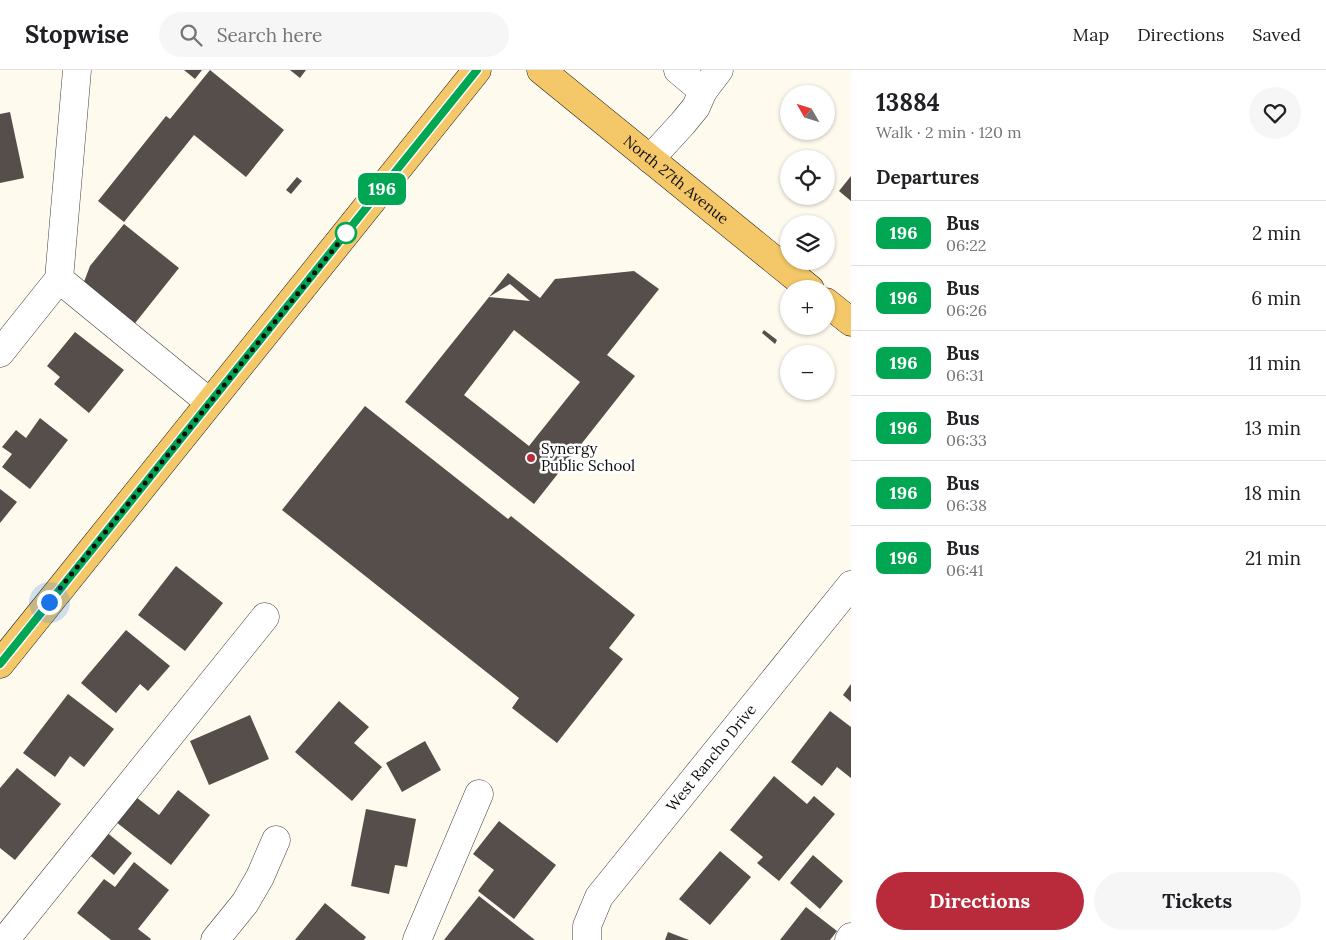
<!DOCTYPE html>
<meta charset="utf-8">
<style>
:root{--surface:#fff;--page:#f6f6f6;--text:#202124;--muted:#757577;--line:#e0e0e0;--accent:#b92a3a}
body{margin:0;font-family:Lora,serif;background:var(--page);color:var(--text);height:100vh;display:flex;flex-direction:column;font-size:19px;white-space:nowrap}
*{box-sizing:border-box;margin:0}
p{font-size:16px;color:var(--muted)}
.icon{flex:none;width:28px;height:28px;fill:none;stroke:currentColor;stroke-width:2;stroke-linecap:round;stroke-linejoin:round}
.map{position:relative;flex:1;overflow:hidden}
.details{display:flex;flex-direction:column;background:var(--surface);width:475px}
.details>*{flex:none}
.badge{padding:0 10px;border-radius:8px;font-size:18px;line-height:32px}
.needle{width:32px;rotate:309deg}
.tools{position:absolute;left:780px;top:15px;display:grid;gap:10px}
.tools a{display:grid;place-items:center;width:55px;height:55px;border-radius:50%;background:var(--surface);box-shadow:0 1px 4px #0004;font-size:25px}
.you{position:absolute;width:25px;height:25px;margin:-12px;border:4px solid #fff;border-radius:50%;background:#1a73e8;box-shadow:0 0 0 8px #1a73e833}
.map>.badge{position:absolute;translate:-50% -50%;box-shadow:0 0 0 2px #fff}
h2{padding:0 25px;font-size:19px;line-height:45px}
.round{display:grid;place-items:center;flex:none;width:52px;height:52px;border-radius:26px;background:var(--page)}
.headline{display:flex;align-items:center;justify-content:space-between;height:85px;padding:0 25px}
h1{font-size:24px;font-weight:700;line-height:38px}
.action{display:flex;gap:10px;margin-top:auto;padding:10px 25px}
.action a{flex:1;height:58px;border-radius:30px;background:var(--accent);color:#fff;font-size:20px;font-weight:700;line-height:58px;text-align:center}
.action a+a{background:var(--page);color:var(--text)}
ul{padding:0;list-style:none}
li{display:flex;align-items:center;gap:15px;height:65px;padding:0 25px;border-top:1px solid var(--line)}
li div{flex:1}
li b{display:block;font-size:19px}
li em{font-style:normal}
li .badge{min-width:55px;font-weight:700;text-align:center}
header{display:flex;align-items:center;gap:30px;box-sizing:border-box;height:70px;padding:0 25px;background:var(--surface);border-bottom:1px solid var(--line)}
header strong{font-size:24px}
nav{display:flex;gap:28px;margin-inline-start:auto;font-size:18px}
.search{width:350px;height:45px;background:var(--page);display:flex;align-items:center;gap:12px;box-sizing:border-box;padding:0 18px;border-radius:28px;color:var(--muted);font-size:19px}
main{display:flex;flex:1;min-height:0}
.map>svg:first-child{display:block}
.building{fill:#564e4a;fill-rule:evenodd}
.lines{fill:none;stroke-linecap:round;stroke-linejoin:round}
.minor-casing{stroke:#404040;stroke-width:29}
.major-casing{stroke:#1e1e1e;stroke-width:29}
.minor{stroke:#fff;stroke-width:28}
.major{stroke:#f4c869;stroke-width:28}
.line-casing{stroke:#fff;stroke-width:11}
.line{stroke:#00a651;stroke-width:8}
.walk{stroke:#0d0d0d;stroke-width:5;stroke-dasharray:0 9}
.stop-dot{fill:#fff;stroke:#00a651;stroke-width:2.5}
.poi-dot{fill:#b92a3a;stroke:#fff;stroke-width:2}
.labels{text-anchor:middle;stroke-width:5;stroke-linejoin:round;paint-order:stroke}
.street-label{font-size:15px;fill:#0d0d0d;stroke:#fff}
.poi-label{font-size:15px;fill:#0d0d0d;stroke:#fff;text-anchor:start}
</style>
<header>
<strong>Stopwise</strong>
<div class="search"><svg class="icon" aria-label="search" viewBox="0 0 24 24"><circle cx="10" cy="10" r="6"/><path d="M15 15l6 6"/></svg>Search here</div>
<nav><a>Map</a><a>Directions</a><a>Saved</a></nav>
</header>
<main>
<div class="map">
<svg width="851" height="870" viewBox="0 0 851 870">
<rect width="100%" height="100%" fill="#fefaee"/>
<path class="building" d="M184,0H202L195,9Z
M210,0L284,60L246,107L194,65L124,152L98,131L166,46L170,49Z
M290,0H306L300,8Z
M10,42L24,108L0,113V44Z
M851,106V131L839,121Z
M297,107L302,111L291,124L286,120Z
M124,154L179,198L132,257L82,217L90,196Z
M634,201L659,219L607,285L635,306L534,434L405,332L489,227L530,231L510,214L489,227L508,203L540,228L555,209ZM514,260L580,312L529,376L464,325Z
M764,260L777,270L775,274L762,263Z
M75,262L124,300L89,343L54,314L60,307L47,296Z
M365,336L508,449L511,446L635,545L609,578L623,589L557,673L512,638L519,628L282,440Z
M40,348L68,370L30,419L2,397L12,384L2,377L16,360L26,368Z
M0,419L17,432L0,453Z
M176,496L223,533L185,581L138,545Z
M126,560L170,596L148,621L140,614L116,643L81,613Z
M851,614V632L843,625Z
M68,624L114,659L84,697L70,686L55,707L23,683Z
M339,631L369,657L354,673L382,697L352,731L295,682Z
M830,641L851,657V708L837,697L822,716L791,692Z
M250,645L269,689L209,715L190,671Z
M425,671L441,700L402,722L386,693Z
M17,698L61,734L15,790L0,778V718Z
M774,706L807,734L814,726L835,744L779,811L757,793L763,787L730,760Z
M178,720L210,745L171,795L116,752L136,727L159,745Z
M366,739L416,749L407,797L395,795L389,824L351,816Z
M499,751L556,795L514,849L478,821L494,800L473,784Z
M105,761L132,783L114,805L87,783Z
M720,781L751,807L710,855L679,829Z
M813,785L843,811L820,839L790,813Z
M134,792L169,820L138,859L151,869L150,870H111L77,843L104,809L115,817Z
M479,826L535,870H444Z
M325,833L366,867L364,870H295Z
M806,837L837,861L830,870H780Z
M668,862L689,870H665Z"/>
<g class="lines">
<defs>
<g id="minor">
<path d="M678,0L703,21"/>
<path d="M650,89L683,53L696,37L703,21L719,0"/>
<path d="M59,209L209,332"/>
<path d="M0,283L59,209L77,0"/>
<path d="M5,870L265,547"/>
<path d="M215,870L245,833L260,807L276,770"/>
<path d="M417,870L479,724"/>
<path id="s1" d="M587,870V856L599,827L851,515"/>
<path d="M849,870L851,867"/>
</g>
<g id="major">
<path id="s2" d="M541,0L810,219"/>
<path d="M826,232L851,252"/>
<path d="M0,594L477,0"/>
</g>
</defs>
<use href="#minor" class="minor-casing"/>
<use href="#major" class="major-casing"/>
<use href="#minor" class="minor"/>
<use href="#major" class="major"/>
</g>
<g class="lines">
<defs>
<path id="line" d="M0,594L477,0"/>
</defs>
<use href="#line" class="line-casing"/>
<use href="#line" class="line"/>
<path class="walk" d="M49,532L350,159L346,163"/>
</g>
<circle class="stop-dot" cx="346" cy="163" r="10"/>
<circle class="poi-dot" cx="531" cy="388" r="5"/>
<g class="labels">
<g class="street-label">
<text dy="5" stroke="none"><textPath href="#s2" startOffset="174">North 27th Avenue</textPath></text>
<text dy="5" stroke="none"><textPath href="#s1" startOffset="224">West Rancho Drive</textPath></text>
</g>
<g class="poi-label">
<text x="541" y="384">Synergy<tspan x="541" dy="17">Public School</tspan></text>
</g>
</g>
</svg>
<div class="tools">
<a><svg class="needle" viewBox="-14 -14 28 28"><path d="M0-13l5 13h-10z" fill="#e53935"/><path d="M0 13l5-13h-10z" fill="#757577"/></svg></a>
<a><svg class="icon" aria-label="locate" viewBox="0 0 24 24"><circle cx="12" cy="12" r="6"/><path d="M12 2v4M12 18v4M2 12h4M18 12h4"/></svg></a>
<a><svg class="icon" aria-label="layers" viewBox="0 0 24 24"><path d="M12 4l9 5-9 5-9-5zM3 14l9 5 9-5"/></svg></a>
<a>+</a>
<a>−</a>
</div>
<div class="you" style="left:49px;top:532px"></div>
<b class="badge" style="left:382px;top:119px;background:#00a651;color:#fff">196</b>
</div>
<section class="details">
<div class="headline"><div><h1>13884</h1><p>Walk · 2 min · 120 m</p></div><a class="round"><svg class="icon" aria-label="heart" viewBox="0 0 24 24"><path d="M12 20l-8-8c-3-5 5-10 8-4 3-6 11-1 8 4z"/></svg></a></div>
<h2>Departures</h2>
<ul>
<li><span class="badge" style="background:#00a651;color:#fff">196</span><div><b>Bus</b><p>06:22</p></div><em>2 min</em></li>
<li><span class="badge" style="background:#00a651;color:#fff">196</span><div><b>Bus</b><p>06:26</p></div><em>6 min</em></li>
<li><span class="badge" style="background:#00a651;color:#fff">196</span><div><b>Bus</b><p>06:31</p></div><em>11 min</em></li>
<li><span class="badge" style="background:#00a651;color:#fff">196</span><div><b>Bus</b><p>06:33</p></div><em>13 min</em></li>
<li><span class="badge" style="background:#00a651;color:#fff">196</span><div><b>Bus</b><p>06:38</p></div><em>18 min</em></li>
<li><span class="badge" style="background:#00a651;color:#fff">196</span><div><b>Bus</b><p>06:41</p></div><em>21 min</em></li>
</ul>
<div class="action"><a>Directions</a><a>Tickets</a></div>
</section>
</main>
